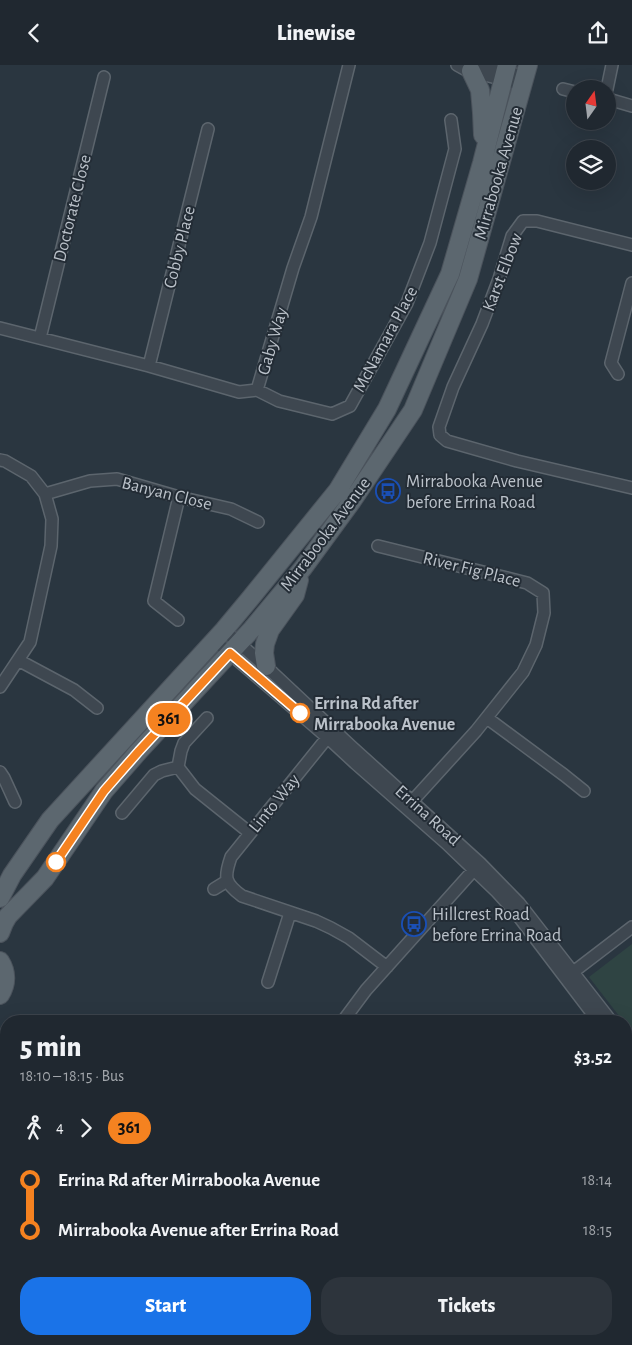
<!DOCTYPE html>
<meta charset="utf-8">
<style>
:root{--surface:#202830;--page:#2d343c;--text:#f1f3f6;--muted:#a2a6ab;--line:#3d444c;--accent:#1a73e8}
body{margin:0;font-family:"Alegreya Sans",sans-serif;background:var(--page);color:var(--text);height:100vh;display:flex;flex-direction:column;font-size:19px;white-space:nowrap}
*{box-sizing:border-box;margin:0}
p{font-size:16px;color:var(--muted)}
.icon{flex:none;width:28px;height:28px;fill:none;stroke:currentColor;stroke-width:2;stroke-linecap:round;stroke-linejoin:round}
.map{position:relative;flex:1;overflow:hidden}
.side{position:absolute;left:0px;top:950px;width:632px;height:330px;display:flex;flex-direction:column;background:var(--surface);border-radius:20px 20px 0 0;box-shadow:0 5px 20px #0002,0 0 0 1px var(--line)}
.side>*{flex:none}
.badge{padding:0 10px;border-radius:16px;font-size:18px;line-height:32px}
.needle{width:32px;rotate:14deg}
.controls{position:absolute;left:566px;top:15px;display:grid;gap:10px}
.controls a{display:grid;place-items:center;width:50px;height:50px;border-radius:50%;background:var(--surface);box-shadow:0 5px 20px #0002,0 0 0 1px var(--line);font-size:25px}
.map>.badge{position:absolute;translate:-50% -50%;box-shadow:0 0 0 2px #fff}
.legs{display:flex;align-items:center;gap:8px;height:55px;padding:0 20px;font-size:16px}
.legs p{margin-inline-start:auto}
.summary{display:flex;align-items:center;justify-content:space-between;height:85px;padding:0 20px}
h1{font-size:28px;font-weight:800;line-height:38px}
.button{display:flex;gap:10px;margin-top:auto;padding:10px 20px}
.button a{flex:1;height:58px;border-radius:20px;background:var(--accent);color:#fff;font-size:20px;font-weight:800;line-height:58px;text-align:center}
.button a+a{background:var(--page);color:var(--text)}
ul{padding:0 20px;list-style:none}
li{display:flex;align-items:center;gap:18px;height:50px;font-size:19px}
li i{display:grid;place-items:center;width:8px;height:100%;margin:0 6px;background:currentColor}
li i::after{content:'';width:12px;height:12px;margin:-6px;border:4px solid;border-radius:50%;background:var(--surface)}
li p{margin-inline-start:auto}
li:first-child i{background:linear-gradient(#0000 50%,currentColor 0)}
li:last-child i{background:linear-gradient(currentColor 50%,#0000 0)}
header{display:flex;justify-content:space-between;align-items:center;height:65px;padding:0 20px;background:var(--surface);font-size:22px;font-weight:800}
.map>svg:first-child{display:block}
.green{fill:#2f4443}
.lines{fill:none;stroke-linecap:round;stroke-linejoin:round}
.minor-casing{stroke:#5c656d;stroke-width:14}
.primary-casing{stroke:#4b535c;stroke-width:20}
.minor{stroke:#3e4750;stroke-width:11}
.primary{stroke:#5c676f;stroke-width:18}
.line-1-casing{stroke:#fff;stroke-width:11}
.line-1{stroke:#f58220;stroke-width:8}
.stop-1-dot{fill:#fff;stroke:#f58220;stroke-width:2.5}
.labels{text-anchor:middle;stroke-width:4;stroke-linejoin:round;paint-order:stroke}
.street-label{font-size:18px;fill:#bbc2ca;stroke:#232c35}
.poi-label{font-size:18px;fill:#bbc2ca;stroke:#232c35;text-anchor:start}
.stop-label{font-size:18px;font-weight:bold;fill:#bbc2ca;stroke:#232c35;text-anchor:start}
</style>
<header><svg class="icon" aria-label="back" viewBox="0 0 24 24"><path d="M15 5l-7 7 7 7"/></svg>Linewise<svg class="icon" aria-label="share" viewBox="0 0 24 24"><path d="M12 15V3M7 8l5-5 5 5M5 13v7h14v-7"/></svg></header>
<div class="map">
<svg width="632" height="1280" viewBox="0 0 632 1280">
<rect width="100%" height="100%" fill="#2a3640"/>
<path class="green" d="M632,879V968L626,961V956H623L589,912Z"/>
<g class="lines">
<defs>
<path id="minor" d="M457,0L466,5L523,20
M483,0L525,12
M563,24L575,27
M607,24L612,0
M608,34L632,41
M632,180L537,156H523L512,171L499,214L482,259L453,322L439,362L440,370L447,376L517,396L632,423
M0,263L149,301L239,327L257,325L293,203L311,152L349,0
M40,273L104,12
M149,301L208,64
M618,309L611,298L632,218
M257,325L279,336L332,349L350,341L407,238L430,178L455,84L451,55
M0,395L5,396L31,411L45,429L52,454L51,481L30,577L0,622
M45,429L90,416L117,414L179,432L231,444L258,457
M378,481L527,518L543,528L544,548L536,580L523,607L476,666L407,742
M178,555L154,536L179,432
M224,565L273,608L352,682L480,798L519,838L611,956
M214,575L328,673L355,698L446,778L497,827L516,848L598,956
M18,595L74,625L97,643
M487,653L564,710L584,726
M331,668L231,792C224,812 224,818 242,831L316,856L331,863L349,873L387,902
M178,702L195,724L250,768
M0,707L4,713L15,737
M122,748L154,710L162,706L178,702L181,686L184,678L207,653
M214,824L227,816
M568,911L632,862
M268,917L290,848
M343,956L366,925L479,799
M626,975L632,982
M626,996L632,1001
M626,1039L632,1033
M626,1170L632,1171
M330,1274L332,1280
M455,1274V1280
M606,1274L612,1275
M191,1280L218,1274
M230,1280L262,1274"/>
<path id="primary" d="M471,6L480,25L482,48L483,70
M266,601L264,588L265,579L270,565L295,530L299,515
M0,833L12,810L50,755L224,565L249,535L338,425L387,344L450,209L482,98L507,0
M0,868L4,858L8,851L45,813L104,726L139,686L252,564L303,503L352,436L413,345L468,214L528,0
M0,896C7,907 7,919 0,930"/>
</defs>
<use href="#minor" class="minor-casing"/>
<use href="#primary" class="primary-casing"/>
<use href="#minor" class="minor"/>
<use href="#primary" class="primary"/>
</g>
<g class="lines">
<defs>
<path id="line-1" d="M56,797L104,726L139,686L230,588L300,648"/>
</defs>
<use href="#line-1" class="line-1-casing"/>
<use href="#line-1" class="line-1"/>
</g>
<defs>
<symbol id="bus-ring" viewBox="-11 -11 22 22"><circle r="9.5" fill="#232c35" stroke="#1a4fb4" stroke-width="1.5"/><path d="M-5-6H5V4H4V6H2V4H-2V6H-4V4H-5ZM-3.5-4V0h7V-4ZM-3.5 1.2v1.5H-2V1.2ZM2 1.2v1.5H3.5V1.2Z" fill="#1a4fb4"/></symbol>
</defs>
<g fill-rule="evenodd">
<use href="#bus-ring" x="374" y="412" width="28" height="28"/>
<use href="#bus-ring" x="400" y="845" width="28" height="28"/>
</g>
<g class="stop-1-dot">
<circle cx="300" cy="648" r="9"/>
<circle cx="56" cy="797" r="9"/>
</g>
<g class="labels">
<g class="street-label">
<text transform="translate(498 108) rotate(-74)" y="6">Mirrabooka Avenue</text>
<text transform="translate(72 143) rotate(-76)" y="6">Doctorate Close</text>
<text transform="translate(179 182) rotate(-76)" y="6">Cobby Place</text>
<text transform="translate(502 207) rotate(-69)" y="6">Karst Elbow</text>
<text transform="translate(385 274) rotate(-62)" y="6">McNamara Place</text>
<text transform="translate(272 276) rotate(-74)" y="6">Gaby Way</text>
<text transform="translate(167 428) rotate(14)" y="6">Banyan Close</text>
<text transform="translate(325 469) rotate(-53)" y="6">Mirrabooka Avenue</text>
<text transform="translate(472 504) rotate(14)" y="6">River Fig Place</text>
<text transform="translate(274 738) rotate(-51)" y="6">Linto Way</text>
<text transform="translate(428 750) rotate(42)" y="6">Errina Road</text>
</g>
<g class="poi-label">
<text x="406" y="422">Mirrabooka Avenue<tspan x="406" dy="21">before Errina Road</tspan></text>
<text x="432" y="855">Hillcrest Road<tspan x="432" dy="21">before Errina Road</tspan></text>
</g>
<g class="stop-label">
<text x="314" y="644">Errina Rd after<tspan x="314" dy="21">Mirrabooka Avenue</tspan></text>
</g>
</g>
</svg>
<div class="controls">
<a><svg class="needle" viewBox="-14 -14 28 28"><path d="M0-13l5 13h-10z" fill="#e53935"/><path d="M0 13l5-13h-10z" fill="#a2a6ab"/></svg></a>
<a><svg class="icon" aria-label="layers" viewBox="0 0 24 24"><path d="M12 4l9 5-9 5-9-5zM3 14l9 5 9-5"/></svg></a>
</div>
<b class="badge" style="left:169px;top:654px;background:#f58220;color:#111">361</b>
<section class="side">
<div class="summary"><div><h1>5 min</h1><p>18:10 – 18:15 · Bus</p></div><b>$3.52</b></div>
<div class="legs"><svg class="icon" aria-label="walk" viewBox="0 0 24 24"><circle cx="13" cy="4" r="2"/><path d="M13 8l-2 6 4 7M11 14l-3 7M7 12l3-4h3l4 4"/></svg>4<svg class="icon" aria-label="forward" viewBox="0 0 24 24"><path d="M9 5l7 7-7 7"/></svg><b class="badge" style="background:#f58220;color:#111">361</b></div>
<ul>
<li><i style="color:#f58220"></i><b>Errina Rd after Mirrabooka Avenue</b><p>18:14</p></li>
<li><i style="color:#f58220"></i><b>Mirrabooka Avenue after Errina Road</b><p>18:15</p></li>
</ul>
<div class="button"><a>Start</a><a>Tickets</a></div>
</section>
</div>
